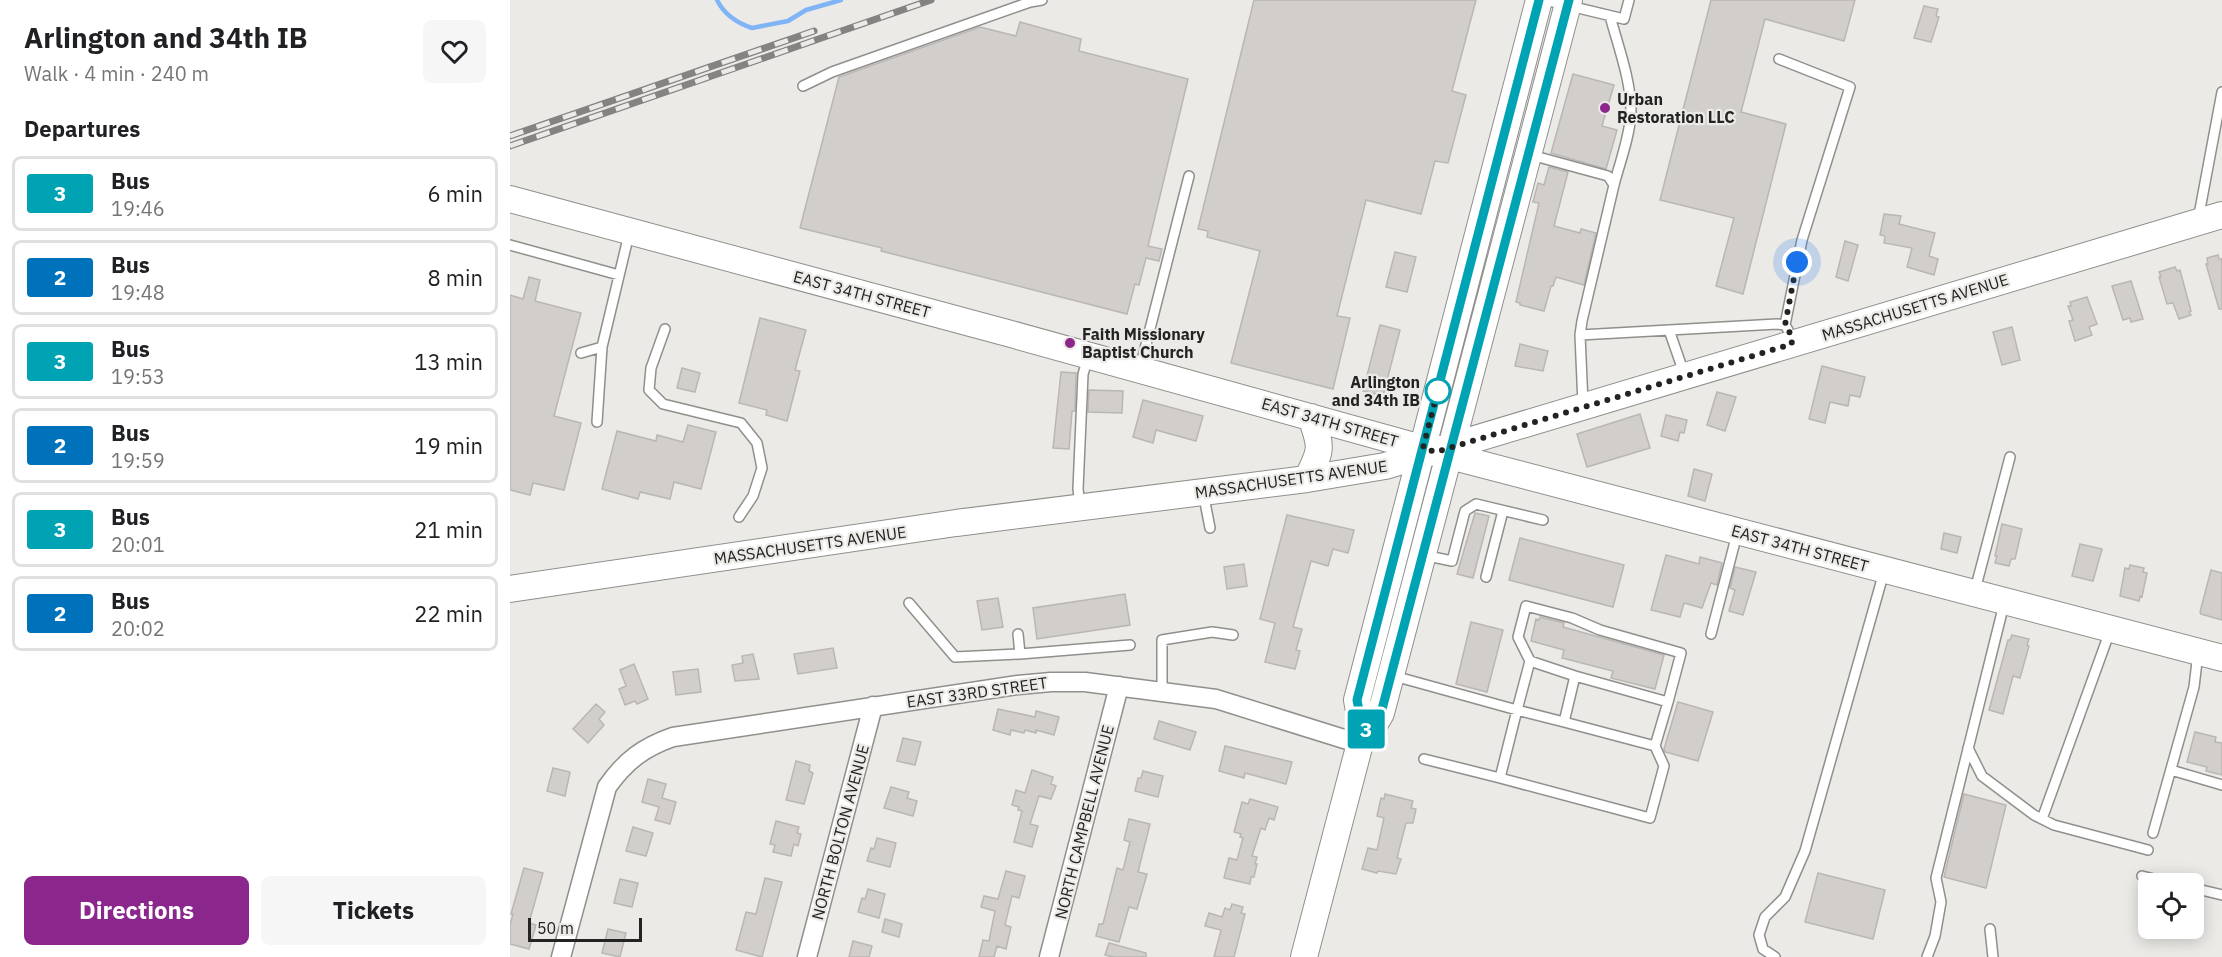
<!DOCTYPE html>
<meta charset="utf-8">
<style>
:root{--surface:#fff;--page:#f6f6f6;--text:#202124;--muted:#757577;--line:#e0e0e0;--accent:#8b268d}
body{margin:0;font-family:"IBM Plex Sans",sans-serif;background:var(--page);color:var(--text);height:100vh;display:flex;flex-direction:column;font-size:22px;white-space:nowrap}
*{box-sizing:border-box;margin:0}
p{font-size:20px;color:var(--muted)}
.icon{flex:none;width:33px;height:33px;fill:none;stroke:currentColor;stroke-width:2;stroke-linecap:round;stroke-linejoin:round}
.map{position:relative;flex:1;overflow:hidden}
.side{display:flex;flex-direction:column;background:var(--surface);width:510px}
.side>*{flex:none}
.badge{padding:0 12px;border-radius:4px;font-size:21px;line-height:39px}
.controls{position:absolute;left:1628px;top:873px;display:grid;gap:12px}
.controls a{display:grid;place-items:center;width:66px;height:66px;border-radius:9px;background:var(--surface);box-shadow:0 3px 15px #0003;font-size:30px}
.scale{position:absolute;left:18px;bottom:15px;width:114px;box-sizing:border-box;padding-left:6px;border:3px solid #232321;border-top:0;font-size:16px;line-height:21px;white-space:nowrap;color:#232321;-webkit-text-stroke:4px #ebeae7;paint-order:stroke}
.you{position:absolute;width:30px;height:30px;margin:-15px;border:4px solid #fff;border-radius:50%;background:#1a73e8;box-shadow:0 0 0 9px #1a73e833}
.map>.badge{position:absolute;translate:-50% -50%;box-shadow:0 0 0 3px #fff}
h2{padding:0 24px;font-size:22px;line-height:54px}
.round{display:grid;place-items:center;flex:none;width:63px;height:63px;border-radius:9px;background:var(--page)}
.overview{display:flex;align-items:center;justify-content:space-between;height:102px;padding:0 24px}
h1{font-size:28px;font-weight:700;line-height:45px}
.action{display:flex;gap:12px;margin-top:auto;padding:12px 24px}
.action a{flex:1;height:69px;border-radius:9px;background:var(--accent);color:#fff;font-size:24px;font-weight:700;line-height:69px;text-align:center}
.action a+a{background:var(--page);color:var(--text)}
ul{padding:0;list-style:none}
li{display:flex;align-items:center;gap:18px;height:75px;margin:0 12px 9px;padding:0 12px;border:3px solid var(--line);border-radius:9px}
li div{flex:1}
li b{display:block;font-size:22px}
li em{font-style:normal}
li .badge{min-width:66px;font-weight:700;text-align:center}
main{display:flex;flex:1;min-height:0}
.map>svg:first-child{display:block}
.lines{fill:none;stroke-linecap:round;stroke-linejoin:round}
.stream{stroke:#7fb4f6;stroke-width:4.5}
.building{fill:#d2cecc;stroke:#bab6b4;stroke-width:1.5}
.service-casing{stroke:#908f8c;stroke-width:12}
.minor-casing{stroke:#908f8c;stroke-width:21}
.secondary-casing{stroke:#908f8c;stroke-width:28}
.service{stroke:#fff;stroke-width:9}
.minor{stroke:#fff;stroke-width:18}
.secondary{stroke:#fff;stroke-width:26}
.rail-casing{stroke:#848381;stroke-width:7}
.rail{stroke:#ebeae7;stroke-width:4.5;stroke-dasharray:14;stroke-linecap:butt}
.line-casing{stroke:#fff;stroke-width:14}
.line{stroke:#00a3b4;stroke-width:9}
.walk{stroke:#232321;stroke-width:6;stroke-dasharray:0 10.8}
.poi-dot{fill:#8b268d;stroke:#ebeae7;stroke-width:2}
.stop-dot{fill:#fff;stroke:#00a3b4;stroke-width:3}
.labels{text-anchor:middle;stroke-width:4.5;stroke-linejoin:round;paint-order:stroke}
.poi-label{font-size:16px;font-weight:bold;fill:#232321;stroke:#ebeae7;text-anchor:start}
.street-label{font-size:16px;fill:#232321;stroke:#ebeae7}
.stop-label{font-size:16px;font-weight:bold;fill:#232321;stroke:#ebeae7;text-anchor:end}
</style>
<main>
<section class="side">
<div class="overview"><div><h1>Arlington and 34th IB</h1><p>Walk · 4 min · 240 m</p></div><a class="round"><svg class="icon" aria-label="heart" viewBox="0 0 24 24"><path d="M12 20l-8-8c-3-5 5-10 8-4 3-6 11-1 8 4z"/></svg></a></div>
<h2>Departures</h2>
<ul>
<li><span class="badge" style="background:#00a3b4;color:#fff">3</span><div><b>Bus</b><p>19:46</p></div><em>6 min</em></li>
<li><span class="badge" style="background:#0072bc;color:#fff">2</span><div><b>Bus</b><p>19:48</p></div><em>8 min</em></li>
<li><span class="badge" style="background:#00a3b4;color:#fff">3</span><div><b>Bus</b><p>19:53</p></div><em>13 min</em></li>
<li><span class="badge" style="background:#0072bc;color:#fff">2</span><div><b>Bus</b><p>19:59</p></div><em>19 min</em></li>
<li><span class="badge" style="background:#00a3b4;color:#fff">3</span><div><b>Bus</b><p>20:01</p></div><em>21 min</em></li>
<li><span class="badge" style="background:#0072bc;color:#fff">2</span><div><b>Bus</b><p>20:02</p></div><em>22 min</em></li>
</ul>
<div class="action"><a>Directions</a><a>Tickets</a></div>
</section>
<div class="map">
<svg width="1712" height="957" viewBox="0 0 1712 957">
<rect width="100%" height="100%" fill="#ebeae7"/>
<g class="lines">
<path class="stream" d="M207,0C214,14 227,23 242,28L278,21L296,10L331,0"/>
</g>
<path class="building" d="M744,0H966L942,91L956,95L938,163L925,161L911,214L856,200L827,316L840,318L823,389L721,363L750,251L697,237L698,231L688,229Z
M1201,0H1345L1334,41L1255,19L1231,112L1276,124L1233,294L1206,286L1224,218L1150,200Z
M1414,6L1428,9L1426,16L1429,17L1421,42L1404,38Z
M510,22L571,39L569,51L678,79L638,246L652,249L649,261L636,258L629,285L625,284L617,314L371,251L372,248L290,228L329,77L470,27L506,36Z
M1063,74L1104,85L1092,126L1107,130L1096,169L1041,153Z
M1039,167L1058,172L1044,226L1070,233L1071,229L1086,233L1074,285L1046,277L1043,286H1041L1034,311L1010,305V303L1006,302L1029,203L1023,202L1028,183L1034,185Z
M1374,214L1391,216L1389,224L1425,233L1419,256L1428,259L1424,275L1397,267L1402,248L1374,243L1375,236L1370,235Z
M1335,241L1348,245L1338,281L1326,277Z
M885,252L906,257L897,292L876,287Z
M1708,255L1709,259H1712V309H1709L1696,264H1698L1697,258Z
M1665,267L1667,271L1670,270L1681,311L1679,312L1681,315L1669,319L1663,303L1657,304L1649,277H1651L1649,272Z
M19,277L30,280L25,301L71,313L44,416L71,423L54,490L23,483L20,495L0,490V295L13,299Z
M1621,281L1633,319L1621,322L1620,318L1613,320L1602,286Z
M1577,297L1587,324L1579,327L1582,335L1565,341L1559,321L1563,320L1558,306H1561L1560,302Z
M250,318L296,330L285,370L290,371L277,421L256,415L257,410L229,403Z
M870,325L890,330L873,396L853,391Z
M1502,327L1510,360L1492,365L1483,332Z
M1010,344L1038,351L1033,371L1005,366Z
M1312,366L1355,377L1350,397L1340,395L1338,406L1320,402L1315,423L1299,419Z
M172,368L190,373L185,392L167,388Z
M551,372L566,373L565,411H562L559,449L543,448Z
M579,390L613,391L612,413L578,412Z
M1207,392L1226,397L1215,431L1197,425Z
M633,400L693,416L686,441L646,430L643,443L623,437Z
M1130,414L1140,448L1077,467L1067,434Z
M1156,415L1177,420L1174,433L1170,432L1168,441L1151,436Z
M178,425L206,432L191,489L164,482L160,499L130,492L128,499L92,489L107,431L146,441L147,435L173,442Z
M1184,469L1202,474L1195,501L1178,496Z
M965,513L979,516L963,578L947,574Z
M777,515L844,530L838,553L823,549L818,566L801,561L783,627L792,629L786,650L790,651L785,669L755,662L765,623L750,619Z
M1492,524L1512,529L1505,559H1501L1499,566L1485,563L1487,556H1485Z
M1434,533L1451,537L1447,553L1431,549Z
M1010,538L1114,565L1103,607L999,580Z
M1570,544L1592,549L1583,581L1562,576Z
M1156,555L1189,564L1190,557L1212,563L1207,585L1201,583L1192,608L1174,603L1170,617L1141,610Z
M734,564L737,586L717,589L714,567Z
M1620,565L1634,568L1633,572L1637,573L1632,597L1630,596L1629,601L1610,596L1615,568L1619,569Z
M1225,567L1246,572L1233,615L1219,611L1225,590L1220,588Z
M1701,570L1712,573V620L1691,614L1690,612Z
M615,594L620,625L527,639L523,608Z
M488,598L493,627L472,630L467,601Z
M1030,617L1054,623L1053,627L1154,655L1145,689L1101,678L1103,671L1052,658L1054,650L1021,641L1026,619L1029,620Z
M961,622L993,630L977,692L946,684Z
M1502,635L1519,639L1517,645L1519,646L1510,678L1503,676L1493,714L1479,710L1498,640H1500Z
M323,648L327,668L288,674L284,654Z
M243,654L249,679L225,681L222,665L233,663L232,656Z
M124,664L138,699L127,704L125,701L115,705L109,689L116,686L110,670Z
M188,669L191,692L166,695L163,672Z
M1168,702L1203,712L1188,761L1155,752L1154,749Z
M86,704L95,712L89,719L94,725L78,743L63,729Z
M488,709L525,717L526,711L549,717L544,735L526,730V733L515,730L514,733L501,730L500,735L483,730Z
M649,721L686,732L680,750L644,739Z
M1685,732L1706,737L1705,742L1712,743V775L1696,771L1697,767L1677,762Z
M393,738L411,742L405,765L387,761Z
M715,746L782,762L776,784L735,773L734,778L709,771Z
M286,761L300,765L299,771L303,773L294,804L276,800Z
M43,768L60,772L55,796L37,791Z
M522,770L543,777L541,784L546,786L541,799L529,796L520,824L528,826L522,847L504,842L512,811L508,810L509,807L502,805L506,790L515,793Z
M633,771L653,776L648,797L625,791L628,778H631Z
M138,779L156,784L152,798L166,802L160,824L145,820L149,807L132,802Z
M381,787L399,792L397,798L407,801L403,816L374,808Z
M875,794L903,801L901,808L906,809L903,823H896L887,858L891,859L886,874L868,871L867,873L852,869L858,848L867,850L874,818L867,816L871,798L874,799Z
M1454,794L1496,805L1476,888L1434,877Z
M740,799L768,807L764,820L759,818L755,830L751,828L742,856L747,857L745,864H747L744,877H741L740,884L714,878L719,858L727,860L733,838L730,837L731,834L724,832L732,802L738,804Z
M619,819L640,824L628,872L637,874L627,909L619,907L609,942L586,936L589,924H593L607,868L613,870L620,842L614,840Z
M266,821L289,827L287,833L291,834L288,846L284,844L281,856L263,852L265,845L260,844Z
M123,827L143,833L136,856L116,851Z
M367,838L386,843L380,867L357,861L361,848L364,849Z
M14,868L33,873L19,923L26,925L19,949L0,944V925L3,914H1Z
M496,871L515,876L509,898L502,896L495,925L501,927L496,949L487,946L484,957H469L473,940L479,941L485,911L471,907L474,896L488,899Z
M1308,873L1375,890L1363,939L1295,922Z
M255,878L272,882L252,957L226,950L236,912L246,914Z
M110,879L128,883L122,907L104,903Z
M358,889L375,894L369,918L348,912L352,898L355,899Z
M722,904L733,907L731,913L735,914L724,957H704L711,930L695,926L699,913L712,917L715,908L720,910Z
M375,919L392,924L389,937L372,932Z
M98,929L116,933L110,957L92,953Z
M343,941L362,946L359,957H339Z
M599,943L636,953V957H604L595,955Z"/>
<g class="lines">
<defs>
<path id="service" d="M1035,0L1114,19L1119,0
M1100,16C1108,46 1121,80 1121,112C1120,136 1110,162 1104,185
M1269,59L1340,87L1292,240L1275,325
M293,86L322,72L520,2L532,0
M1021,155L1098,176L1104,185L1072,321L1070,335L1073,404
M1688,220L1712,92
M0,245L109,275
M155,329L141,368L139,390L153,404L231,423L247,443L252,468L243,496L229,517
M1159,330L1175,376
M1070,335L1267,324L1275,325L1278,330
M71,353L92,347L119,234
M630,368L679,176
M87,422L92,347
M693,492L700,528
M570,505L568,489L573,374L578,358
M913,555L942,561L955,511L966,504L1033,520
M976,577L993,511
M1465,590L1500,457
M399,603L445,657L510,654
M508,634L510,654L620,645
M1201,634L1227,534
M1020,661L1008,637L1016,606L1062,618L1090,630L1171,653L1158,702
M884,676L1007,710L1020,661L1065,676L1054,722L1007,710L990,778L914,759
M1065,676L1158,702L1145,746
M652,691V640L702,632L723,635
M1458,748L1472,776L1524,815L1544,825L1638,850
M1661,770L1712,785
M990,778L1140,818L1154,766L1145,746L1054,722
M1532,819L1600,631
M1643,833L1684,687L1688,653
M1632,876L1664,884
M1683,888L1712,895
M1480,929L1483,957
M1265,957L1253,949L1249,935L1255,917L1275,897L1295,851L1374,572
M1417,957L1425,936L1431,902L1426,878L1494,604"/>
<path id="minor" d="M51,957L97,787C115,761 134,747 163,737L508,685L541,682H575L706,699L850,744
M297,957L363,706
M539,957L609,686"/>
<path id="secondary" d="M0,199L501,334L940,456L1712,658
M797,479C812,449 812,448 801,417
M0,589L446,523L797,479L875,466L1712,215
M853,732L867,720L871,713L1059,0
M794,957L853,732L847,700L1029,0"/>
</defs>
<use href="#service" class="service-casing"/>
<use href="#minor" class="minor-casing"/>
<use href="#secondary" class="secondary-casing"/>
<use href="#service" class="service"/>
<use href="#minor" class="minor"/>
<use href="#secondary" class="secondary"/>
<defs>
<path id="rail" d="M0,136L304,31
M0,146L421,0"/>
</defs>
<use href="#rail" class="rail-casing"/>
<use href="#rail" class="rail"/>
</g>
<g class="lines">
<defs>
<path id="line" d="M1029,0L847,700L853,732L865,723L871,713L1059,0"/>
</defs>
<use href="#line" class="line-casing"/>
<use href="#line" class="line"/>
<path class="walk" d="M928,391L930,382L913,448L926,452L1282,344L1280,333L1275,325L1287,262"/>
</g>
<g class="poi-dot">
<circle cx="1095" cy="108" r="6"/>
<circle cx="560" cy="343" r="6"/>
</g>
<circle class="stop-dot" cx="928" cy="391" r="12"/>
<g class="labels">
<g class="poi-label">
<text x="1107" y="105">Urban<tspan x="1107" dy="18">Restoration LLC</tspan></text>
<text x="572" y="340">Faith Missionary<tspan x="572" dy="18">Baptist Church</tspan></text>
</g>
<g class="street-label">
<text transform="translate(352 294) rotate(15)" y="6">EAST 34TH STREET</text>
<text transform="translate(1405 307) rotate(-17)" y="6">MASSACHUSETTS AVENUE</text>
<text transform="translate(820 422) rotate(16)" y="6">EAST 34TH STREET</text>
<text transform="translate(781 479) rotate(-8)" y="6">MASSACHUSETTS AVENUE</text>
<text transform="translate(300 545) rotate(-8)" y="6">MASSACHUSETTS AVENUE</text>
<text transform="translate(1290 548) rotate(15)" y="6">EAST 34TH STREET</text>
<text transform="translate(467 692) rotate(-8)" y="6">EAST 33RD STREET</text>
<text transform="translate(574 822) rotate(-76)" y="6">NORTH CAMPBELL AVENUE</text>
<text transform="translate(330 832) rotate(-75)" y="6">NORTH BOLTON AVENUE</text>
</g>
<g class="stop-label">
<text x="910" y="388">Arlington<tspan x="910" dy="18">and 34th IB</tspan></text>
</g>
</g>
</svg>
<div class="controls">
<a><svg class="icon" aria-label="locate" viewBox="0 0 24 24"><circle cx="12" cy="12" r="6"/><path d="M12 2v4M12 18v4M2 12h4M18 12h4"/></svg></a>
</div>
<div class="scale">50 m</div>
<div class="you" style="left:1287px;top:262px"></div>
<b class="badge" style="left:856px;top:729px;background:#00a3b4;color:#fff">3</b>
</div>
</main>
